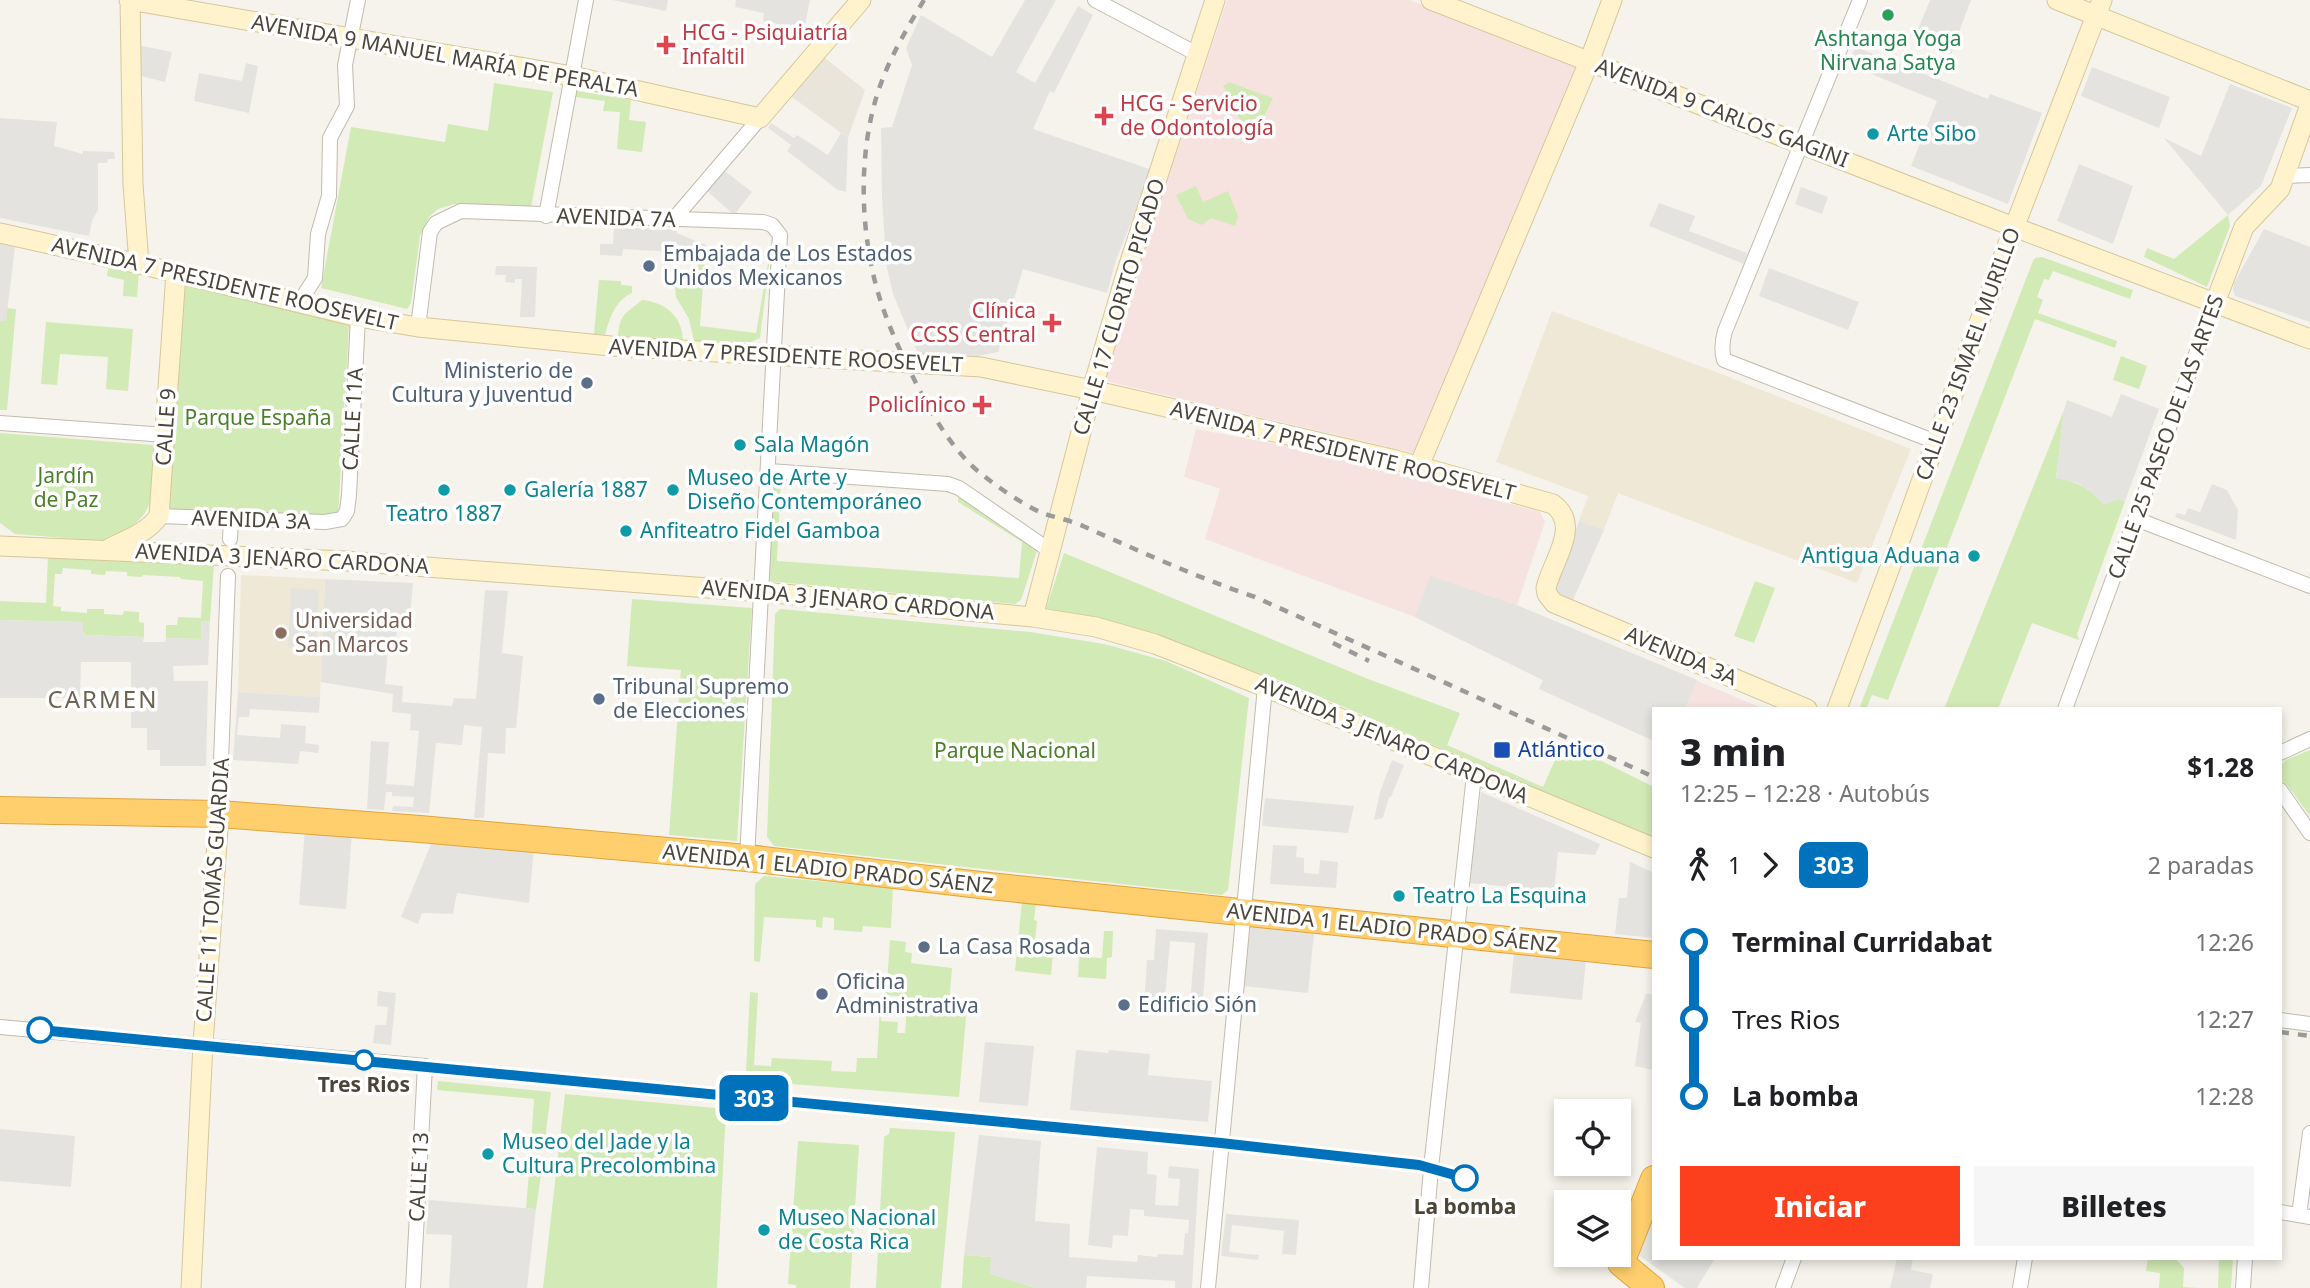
<!DOCTYPE html>
<html lang="es">
<meta charset="utf-8">
<style>
:root{--surface:#fff;--page:#f6f6f6;--text:#202124;--muted:#757577;--accent:#fc3f1d}
body{margin:0;font-family:"Noto Sans",sans-serif;background:var(--page);color:var(--text);height:100vh;display:flex;flex-direction:column;font-size:26px;white-space:nowrap}
*{box-sizing:border-box;margin:0}
p{font-size:23px;color:var(--muted)}
.icon{flex:none;width:38px;height:38px;fill:none;stroke:currentColor;stroke-width:2;stroke-linecap:round;stroke-linejoin:round}
.map{position:relative;flex:1;overflow:hidden}
.sheet{position:absolute;left:1652px;top:707px;width:630px;height:553px;display:flex;flex-direction:column;background:var(--surface);border-radius:0px;box-shadow:0 4px 10px #0003}
.sheet>*{flex:none}
.badge{padding:0 14px;border-radius:10px;font-size:24px;line-height:46px}
.fabs{position:absolute;left:1554px;top:1099px;display:grid;gap:14px}
.fabs a{display:grid;place-items:center;width:77px;height:77px;border-radius:0px;background:var(--surface);box-shadow:0 4px 10px #0003;font-size:35px}
.map>.badge{position:absolute;translate:-50% -50%;box-shadow:0 0 0 4px #fff}
.legs{display:flex;align-items:center;gap:10px;height:77px;padding:0 28px;font-size:23px}
.legs p{margin-inline-start:auto}
.summary{display:flex;align-items:center;justify-content:space-between;height:119px;padding:0 28px}
h1{font-size:38px;font-weight:800;line-height:52px}
.action{display:flex;gap:14px;margin-top:auto;padding:14px 28px}
.action a{flex:1;height:80px;border-radius:0px;background:var(--accent);color:#fff;font-size:28px;font-weight:800;line-height:80px;text-align:center}
.action a+a{background:var(--page);color:var(--text)}
ul{padding:0 28px;list-style:none}
li{display:flex;align-items:center;gap:24px;height:77px;font-size:26px}
li i{display:grid;place-items:center;width:10px;height:100%;margin:0 9px;background:currentColor}
li i::after{content:'';width:18px;height:18px;margin:-9px;border:5px solid;border-radius:50%;background:var(--surface)}
li p{margin-inline-start:auto}
li:first-child i{background:linear-gradient(#0000 50%,currentColor 0)}
li:last-child i{background:linear-gradient(currentColor 50%,#0000 0)}
.map>svg:first-child{display:block}
.residential{fill:#eae5da}
.education{fill:#efe8d6}
.medical{fill:#f6e3e0}
.green{fill:#d2eab5}
.parking{fill:#e5e3e0}
.lines{fill:none;stroke-linecap:round;stroke-linejoin:round}
.street-casing{stroke:#c2bbae;stroke-width:16}
.secondary-casing{stroke:#d6c79b;stroke-width:21}
.highway-casing{stroke:#e0a43c;stroke-width:28}
.street{stroke:#fff;stroke-width:14}
.secondary{stroke:#fff3cd;stroke-width:19}
.highway{stroke:#ffcf6e;stroke-width:26}
.rail{stroke:#9a9a9a;stroke-width:4.5;stroke-dasharray:9 9;stroke-linecap:butt}
.line-1-casing{stroke:#fff;stroke-width:16}
.line-1{stroke:#0072bc;stroke-width:10}
.leisure-dot{fill:#2e9e5b;stroke:#fff;stroke-width:2.5}
.health-dot{fill:#e0444e;stroke:#fff;stroke-width:2.5}
.culture-dot{fill:#0f9aa8;stroke:#fff;stroke-width:2.5}
.service-dot{fill:#5c6f8a;stroke:#fff;stroke-width:2.5}
.education-dot{fill:#8d6e63;stroke:#fff;stroke-width:2.5}
.transit-dot{fill:#1a4fb4;stroke:#fff;stroke-width:2.5}
.stop-1-dot{fill:#fff;stroke:#0072bc;stroke-width:3.5}
.labels{text-anchor:middle;stroke-width:7;stroke-linejoin:round;paint-order:stroke}
.health-label{font-size:21px;fill:#be3a42;stroke:#fff;text-anchor:start}
.leisure-label{font-size:21px;fill:#27864d;stroke:#fff}
.street-label{font-size:21px;fill:#4b4439;stroke:#fff}
.culture-label{font-size:21px;fill:#0d838f;stroke:#fff;text-anchor:start}
.service-label{font-size:21px;fill:#4e5e75;stroke:#fff;text-anchor:start}
.park-label{font-size:21px;fill:#4a7f2a;stroke:#fff}
.education-label{font-size:21px;fill:#785e54;stroke:#fff;text-anchor:start}
.transit-label{font-size:21px;fill:#164399;stroke:#fff;text-anchor:start}
.stop-label{font-size:21px;font-weight:bold;fill:#4b4439;stroke:#fff}
.quarter-label{font-size:24px;letter-spacing:2px;fill:#6e6250;stroke:#fff}
</style>
<div class="map">
<svg width="2310" height="1288" viewBox="0 0 2310 1288">
<rect width="100%" height="100%" fill="#f6f3ec"/>
<path class="residential" d="M821,55L865,90L848,138L788,94Z"/>
<path class="education" d="M1552,311L1716,372L1911,449L1857,583L1618,493L1604,530L1579,521L1588,496L1496,462Z
M241,575L325,579L320,697L238,692Z"/>
<path class="medical" d="M1227,0H1409L1579,64L1414,453L1101,380Z
M1196,429L1330,454L1540,512L1545,522L1517,605L1764,709H1654V741L1539,689L1543,680L1415,617L1205,539L1220,489L1184,477Z"/>
<path class="green" d="M1229,82L1273,98L1262,121L1246,131L1223,86Z
M494,83L553,92L531,207L454,204L438,209L429,217L420,236L411,303L407,309L321,288L351,127L445,142L448,124L488,131Z
M577,91L631,100L629,120L646,122L642,152L617,149L620,112L603,111L605,101L575,97Z
M1196,186L1203,202L1228,191L1238,216L1235,226L1211,218L1202,225L1188,219L1176,195Z
M2228,215L2230,226L2207,287L2144,257L2147,248L2174,259Z
M772,240L760,338L751,342L694,341L689,319L676,297L675,287L697,288L699,254H705L700,326L756,333Z
M2042,257L2133,290L2130,299L2053,271L2049,280L2044,279L2037,297L2043,300L2038,313L2117,341L2115,348L2035,319L1888,700L1872,695L1866,709H1859L2033,261L2035,258Z
M109,264L139,272L137,297L123,296L124,280L107,276Z
M599,280L621,281V285L632,286V293C615,301 610,317 605,335L594,334Z
M183,285L349,325L338,517L165,511Z
M642,300C665,302 682,316 683,340L618,336C620,312 626,314 642,300Z
M7,308L16,309L7,410H0V321H6Z
M46,322L133,329L128,391L106,389L108,357L60,354L57,385L41,384Z
M2121,356L2147,366L2139,389L2113,380Z
M2064,410L2056,478C2075,480 2092,490 2104,504L2119,499L2125,501L2077,634L2079,640L2032,623L1998,709H1944Z
M0,433L153,445C153,459 154,494 149,505C142,523 120,536 102,541L15,534L0,523Z
M775,478L781,481L777,561L1019,578L1022,542L958,502V491L1038,548L1021,600L1015,604L767,581Z
M1064,553L1368,679L1460,713L1447,745L1543,787L1563,742L1654,787V838L1294,686L1163,638L1046,609Z
M48,556L214,564L210,621H202L201,639L166,638V625H177L178,617L201,618L203,581L181,579L180,577L143,575L142,577L127,576V572L106,571L105,575L91,574V570L63,568L62,574H55L53,606L61,607V611L87,613V609H104V614L123,615L124,611L139,612V622L144,623V637L86,635L83,632V622L0,620V601L46,603Z
M1755,581L1775,588L1754,643L1734,636Z
M632,599L752,608L737,841L669,835L681,670L627,666Z
M780,609L1030,632L1104,644L1166,661L1249,698L1228,890L1222,895L774,846L767,837L775,614Z
M2310,750V816L2287,785L2280,779V766L2286,760Z
M764,876L893,888L891,928L863,926L862,932L834,930V918L823,917L822,928L816,927V920L764,917L760,962L754,961L755,884Z
M1022,902L1036,903L1034,920L1037,921L1034,950L1053,952L1051,975L1015,971Z
M1104,931H1113L1112,957L1107,958L1106,979L1078,977L1079,957L1102,958Z
M890,940L906,942L905,952L912,953L911,963L952,968L949,1004L967,1006L959,1097L753,1081L746,1072L750,992L758,993L754,1065L771,1066L772,1058L832,1061L831,1071L856,1072L857,1058H877L880,1006L881,1021L898,1022L897,1033H905L908,997L886,995Z
M438,1081L551,1092L544,1148L531,1146L534,1099L437,1090Z
M565,1094L726,1109L717,1288H543Z
M890,1128L955,1132L941,1288H876L884,1137L889,1134Z
M798,1141L859,1145L850,1288H796V1285L788,1284Z
M530,1160L543,1161L536,1209L526,1208Z
M964,1255L991,1257V1274L1036,1288H962Z
M2148,1258H2175L2184,1268L2183,1287L2199,1288H2159L2160,1273L2146,1271Z
M2219,1258H2233L2231,1288H2218Z"/>
<path class="parking" d="M612,0H668L666,11Z
M736,0H810L804,29L763,21L764,13L735,7Z
M1025,0H1056L1016,72L1035,83L1078,6L1093,15L1054,93L1050,91L1033,129L1152,170L1116,260L1107,293L1023,269L998,352L978,356L918,354L893,294L886,263L882,198L881,128L892,127L912,65L906,48L921,15L992,57Z
M1930,0H1971L1951,54L1914,39Z
M138,45L172,52L165,82L137,75Z
M1856,47L1988,99L1990,94L2042,113L2008,204L1911,166L1937,101L1847,64Z
M246,63L258,66L249,113L194,101L199,73L242,81Z
M2092,67L2170,97L2159,128L2081,96Z
M2230,84L2292,108L2261,186L2228,215L2164,138L2201,156Z
M0,118L57,122L54,146L83,154V151L114,152L115,159H108L107,163H98V210L92,221L89,236L0,218Z
M771,123L794,138L797,135L828,155L841,133L848,138L846,192L838,190L787,151L791,145L768,128Z
M2079,164L2133,186L2113,244L2057,221Z
M722,169L752,192L734,215L705,189Z
M1801,187L1828,197L1822,214L1795,204Z
M1659,203L1695,216L1689,231L1747,253L1744,264L1649,226Z
M614,227L677,230V233L706,245L705,254L623,249L622,256L600,255V244H613Z
M2264,229L2310,247V322L2235,296L2233,290L2234,283Z
M0,243L15,247L6,321H0Z
M496,266L537,267L535,317H520L522,279H515V283L505,282L506,275H495Z
M1769,268L1859,302L1848,330L1759,296Z
M2121,394L2159,409L2125,501L2119,499L2104,505L2095,495L2078,483L2056,478L2064,410L2067,400L2112,417Z
M2212,484L2227,490L2238,510L2236,540L2175,517L2177,513L2185,515L2188,508L2200,512Z
M1579,521L1604,530L1573,600L1553,591Z
M1430,576L1516,605L1697,680L1685,709H1654V741L1539,689L1543,680L1415,617Z
M325,579L413,583L409,626L398,625L396,637H389L385,684L403,686L402,702L452,706L454,698L476,699L485,590L508,591L502,653L523,656L516,728H506L505,754L488,753L484,818H474L482,727L464,725L462,745L436,743L429,813L392,811L393,806L413,807L414,797L392,796V792H386L384,810L367,809L371,741L389,742L386,784L414,786L419,731L410,730L411,714L392,712L393,694L321,682Z
M291,588L319,590L316,651L288,645Z
M0,620L83,622V632L86,635L144,637L143,642H165L166,638L201,639L202,621H210L208,665L173,666L174,681H208L206,766H160V750H147V728H131V662H81L80,698H0Z
M238,692L320,697L319,713L250,709L249,717H239L237,735L280,738L281,724L306,726L305,743L319,745L318,753L300,751L298,764L233,760Z
M1392,760L1404,765L1391,797H1389L1383,818L1374,820L1380,792Z
M1481,792L1600,844L1595,855L1558,852L1554,891L1469,883Z
M1265,798L1354,806L1348,833L1262,826Z
M305,829L352,833L346,909L299,905Z
M433,839L534,847L529,903L457,893L453,914L422,913L418,924L401,917Z
M1273,845L1297,846L1296,857L1304,858V873L1319,874L1320,860L1338,862L1336,888L1270,884Z
M1630,862L1654,873V938L1615,934L1619,898H1627Z
M1250,927L1314,933L1308,993L1243,986Z
M1156,929L1208,933L1202,1011L1181,1009L1182,1002L1190,1003L1195,943L1170,941L1165,997L1174,999L1173,1009L1144,1006L1147,960H1154Z
M1514,952L1586,960L1582,1000L1510,993Z
M378,991L396,993L391,1045L373,1043L375,1025H386L388,1007L377,1006Z
M1646,994H1654V1070L1635,1066L1641,1023L1635,1022Z
M985,1042L1034,1046L1028,1106L979,1102Z
M1076,1050L1108,1053L1109,1050L1150,1054L1148,1075L1212,1081L1208,1122L1070,1110Z
M0,1129L75,1136L71,1187L0,1181Z
M979,1135L1041,1141L1035,1221L1070,1224L1069,1257L1137,1262L1138,1255L1157,1257L1158,1254L1183,1255L1185,1233H1188L1189,1220L1144,1216V1210L1130,1209L1128,1236L1113,1235L1112,1248L1088,1245L1097,1147L1148,1152L1147,1174L1157,1175L1155,1205L1178,1206L1180,1179L1168,1178L1169,1166L1199,1169L1192,1288H1175V1281L1087,1276L1086,1288H1036L990,1274L991,1257L964,1255Z
M429,1200L536,1209L527,1288H449L452,1235L426,1234Z
M1654,1206V1258H1715L1697,1288H1685L1641,1257L1637,1251Z
M1226,1214L1299,1220L1296,1255L1282,1254L1284,1231L1232,1225L1229,1252L1259,1255L1258,1260L1221,1256Z
M1897,1258H1913L1911,1270L1933,1274L1930,1288H1890Z"/>
<g class="lines">
<defs>
<path id="street" d="M1095,0L1197,54
M1860,0L1725,331C1722,341 1721,349 1724,360L1936,442
M2286,176L2310,175
M546,216L586,0
M673,220L760,118
M299,303L315,278L318,234L329,196L330,138L347,106L345,65L358,0
M418,327L430,232L436,223L461,211L763,222L772,225L780,235L747,858
M0,423L166,435
M769,471L948,484L959,488L1049,550
M159,516L325,522L342,519L347,511L349,495L358,317
M2136,519L2310,586
M230,539L231,520
M2065,709L2215,303
M2280,753L2310,739
M2280,790L2310,833
M219,814L228,576
M2280,1020L2310,1024
M0,1027L425,1066L413,1288
M2280,1212L2310,1217
M2299,1215L2310,1133
M1208,1288L1265,687
M1421,1288L1431,1168L1474,775
M1783,1288L1794,1258
M2020,1288L2025,1258
M2243,1288L2245,1258"/>
<path id="secondary" d="M129,0L572,76L760,118L861,0
M130,0L133,184L139,264
M1431,0L2014,227L2310,339
M2057,0L2310,101
M0,233L139,264L358,317L418,327L611,346L981,367L1092,390L1396,460L1553,504C1582,526 1552,561 1546,588L1547,594L1554,603L1807,709
M2215,303L2244,227L2280,189L2310,105
M1419,466L1589,62L1612,0
M0,546L346,561L762,592L1033,617L1096,627L1155,644L1265,687L1654,848
M110,548C128,539 147,533 159,516L176,273
M1033,617L1092,390L1126,274L1215,0
M1837,709L1888,573L2007,246L2102,0
M191,1288L203,1044L219,814"/>
<path id="highway" d="M0,810L219,814L420,829L747,858L989,886L1654,955
M1651,1288L1621,1263L1654,1179"/>
</defs>
<use href="#street" class="street-casing"/>
<use href="#secondary" class="secondary-casing"/>
<use href="#highway" class="highway-casing"/>
<use href="#street" class="street"/>
<use href="#secondary" class="secondary"/>
<use href="#highway" class="highway"/>
<path class="rail" d="M924,0C906,30 888,60 877,95C861,147 860,209 871,263C878,303 895,341 913,377C929,410 954,454 984,476C999,488 1024,505 1042,513C1056,518 1070,520 1083,526C1139,551 1196,577 1255,597L1654,777
M1333,643L1369,661
M2280,1032L2310,1036"/>
</g>
<g class="lines">
<defs>
<path id="line-1" d="M40,1030L1221,1143L1419,1165L1465,1178"/>
</defs>
<use href="#line-1" class="line-1-casing"/>
<use href="#line-1" class="line-1"/>
</g>
<circle class="leisure-dot" cx="1888" cy="15" r="7"/>
<g class="health-dot">
<path d="M662.5 34.5h7v7h7v7h-7v7h-7v-7h-7v-7h7z"/>
<path d="M1100.5 105.5h7v7h7v7h-7v7h-7v-7h-7v-7h7z"/>
<path d="M1048.5 312.5h7v7h7v7h-7v7h-7v-7h-7v-7h7z"/>
<path d="M978.5 394.5h7v7h7v7h-7v7h-7v-7h-7v-7h7z"/>
</g>
<g class="culture-dot">
<circle cx="1873" cy="134" r="7"/>
<circle cx="740" cy="445" r="7"/>
<circle cx="444" cy="490" r="7"/>
<circle cx="510" cy="490" r="7"/>
<circle cx="673" cy="490" r="7"/>
<circle cx="626" cy="531" r="7"/>
<circle cx="1974" cy="556" r="7"/>
<circle cx="1399" cy="896" r="7"/>
<circle cx="488" cy="1154" r="7"/>
<circle cx="764" cy="1230" r="7"/>
</g>
<g class="service-dot">
<circle cx="649" cy="266" r="7"/>
<circle cx="587" cy="383" r="7"/>
<circle cx="599" cy="699" r="7"/>
<circle cx="924" cy="947" r="7"/>
<circle cx="822" cy="994" r="7"/>
<circle cx="1124" cy="1005" r="7"/>
</g>
<circle class="education-dot" cx="281" cy="633" r="7"/>
<rect class="transit-dot" x="1493" y="741" width="18" height="18" rx="3.5"/>
<g class="stop-1-dot">
<circle cx="40" cy="1030" r="12"/>
<circle cx="364" cy="1060" r="9"/>
<circle cx="1465" cy="1178" r="12"/>
</g>
<g class="labels">
<g class="health-label">
<text x="682" y="40">HCG - Psiquiatría<tspan x="682" dy="24">Infaltil</tspan></text>
<text x="1120" y="111">HCG - Servicio<tspan x="1120" dy="24">de Odontología</tspan></text>
<text x="1036" y="318" text-anchor="end">Clínica<tspan x="1036" dy="24">CCSS Central</tspan></text>
<text x="966" y="412" text-anchor="end">Policlínico</text>
</g>
<g class="leisure-label">
<text x="1888" y="46">Ashtanga Yoga<tspan x="1888" dy="24">Nirvana Satya</tspan></text>
</g>
<g class="street-label">
<text transform="translate(445 56) rotate(10)" y="7">AVENIDA 9 MANUEL MARÍA DE PERALTA</text>
<text transform="translate(1722 113) rotate(21)" y="7">AVENIDA 9 CARLOS GAGINI</text>
<text transform="translate(616 218) rotate(2)" y="7">AVENIDA 7A</text>
<text transform="translate(225 284) rotate(13)" y="7">AVENIDA 7 PRESIDENTE ROOSEVELT</text>
<text transform="translate(1119 307) rotate(-73)" y="7">CALLE 17 CLORITO PICADO</text>
<text transform="translate(1968 354) rotate(-70)" y="7">CALLE 23 ISMAEL MURILLO</text>
<text transform="translate(786 356) rotate(3)" y="7">AVENIDA 7 PRESIDENTE ROOSEVELT</text>
<text transform="translate(353 419) rotate(-87)" y="7">CALLE 11A</text>
<text transform="translate(166 427) rotate(-86)" y="7">CALLE 9</text>
<text transform="translate(2166 437) rotate(-70)" y="7">CALLE 25 PASEO DE LAS ARTES</text>
<text transform="translate(1343 451) rotate(14)" y="7">AVENIDA 7 PRESIDENTE ROOSEVELT</text>
<text transform="translate(251 520) rotate(2)" y="7">AVENIDA 3A</text>
<text transform="translate(282 559) rotate(3)" y="7">AVENIDA 3 JENARO CARDONA</text>
<text transform="translate(848 600) rotate(5)" y="7">AVENIDA 3 JENARO CARDONA</text>
<text transform="translate(1681 656) rotate(23)" y="7">AVENIDA 3A</text>
<text transform="translate(1392 740) rotate(23)" y="7">AVENIDA 3 JENARO CARDONA</text>
<text transform="translate(828 869) rotate(6)" y="7">AVENIDA 1 ELADIO PRADO SÁENZ</text>
<text transform="translate(213 890) rotate(-86)" y="7">CALLE 11 TOMÁS GUARDIA</text>
<text transform="translate(1392 928) rotate(6)" y="7">AVENIDA 1 ELADIO PRADO SÁENZ</text>
<text transform="translate(419 1177) rotate(-87)" y="7">CALLE 13</text>
</g>
<g class="culture-label">
<text x="1887" y="141">Arte Sibo</text>
<text x="754" y="452">Sala Magón</text>
<text x="687" y="485">Museo de Arte y<tspan x="687" dy="24">Diseño Contemporáneo</tspan></text>
<text x="524" y="497">Galería 1887</text>
<text x="444" y="521" text-anchor="middle">Teatro 1887</text>
<text x="640" y="538">Anfiteatro Fidel Gamboa</text>
<text x="1960" y="563" text-anchor="end">Antigua Aduana</text>
<text x="1413" y="903">Teatro La Esquina</text>
<text x="502" y="1149">Museo del Jade y la<tspan x="502" dy="24">Cultura Precolombina</tspan></text>
<text x="778" y="1225">Museo Nacional<tspan x="778" dy="24">de Costa Rica</tspan></text>
</g>
<g class="service-label">
<text x="663" y="261">Embajada de Los Estados<tspan x="663" dy="24">Unidos Mexicanos</tspan></text>
<text x="573" y="378" text-anchor="end">Ministerio de<tspan x="573" dy="24">Cultura y Juventud</tspan></text>
<text x="613" y="694">Tribunal Supremo<tspan x="613" dy="24">de Elecciones</tspan></text>
<text x="938" y="954">La Casa Rosada</text>
<text x="836" y="989">Oficina<tspan x="836" dy="24">Administrativa</tspan></text>
<text x="1138" y="1012">Edificio Sión</text>
</g>
<g class="park-label">
<text x="258" y="425">Parque España</text>
<text x="66" y="483">Jardín<tspan x="66" dy="24">de Paz</tspan></text>
<text x="1015" y="758">Parque Nacional</text>
</g>
<g class="education-label">
<text x="295" y="628">Universidad<tspan x="295" dy="24">San Marcos</tspan></text>
</g>
<g class="transit-label">
<text x="1518" y="757">Atlántico</text>
</g>
<g class="stop-label">
<text x="364" y="1092">Tres Rios</text>
<text x="1465" y="1214">La bomba</text>
</g>
<g class="quarter-label">
<text x="103" y="708">CARMEN</text>
</g>
</g>
</svg>
<div class="fabs">
<a><svg class="icon" aria-label="locate" viewBox="0 0 24 24"><circle cx="12" cy="12" r="6"/><path d="M12 2v4M12 18v4M2 12h4M18 12h4"/></svg></a>
<a><svg class="icon" aria-label="layers" viewBox="0 0 24 24"><path d="M12 4l9 5-9 5-9-5zM3 14l9 5 9-5"/></svg></a>
</div>
<b class="badge" style="left:754px;top:1098px;background:#0072bc;color:#fff">303</b>
<section class="sheet">
<div class="summary"><div><h1>3 min</h1><p>12:25 – 12:28 · Autobús</p></div><b>$1.28</b></div>
<div class="legs"><svg class="icon" aria-label="walk" viewBox="0 0 24 24"><circle cx="13" cy="4" r="2"/><path d="M13 8l-2 6 4 7M11 14l-3 7M7 12l3-4h3l4 4"/></svg>1<svg class="icon" aria-label="forward" viewBox="0 0 24 24"><path d="M9 5l7 7-7 7"/></svg><b class="badge" style="background:#0072bc;color:#fff">303</b><p>2 paradas</p></div>
<ul>
<li><i style="color:#0072bc"></i><b>Terminal Curridabat</b><p>12:26</p></li>
<li><i style="color:#0072bc"></i><span>Tres Rios</span><p>12:27</p></li>
<li><i style="color:#0072bc"></i><b>La bomba</b><p>12:28</p></li>
</ul>
<div class="action"><a>Iniciar</a><a>Billetes</a></div>
</section>
</div>
